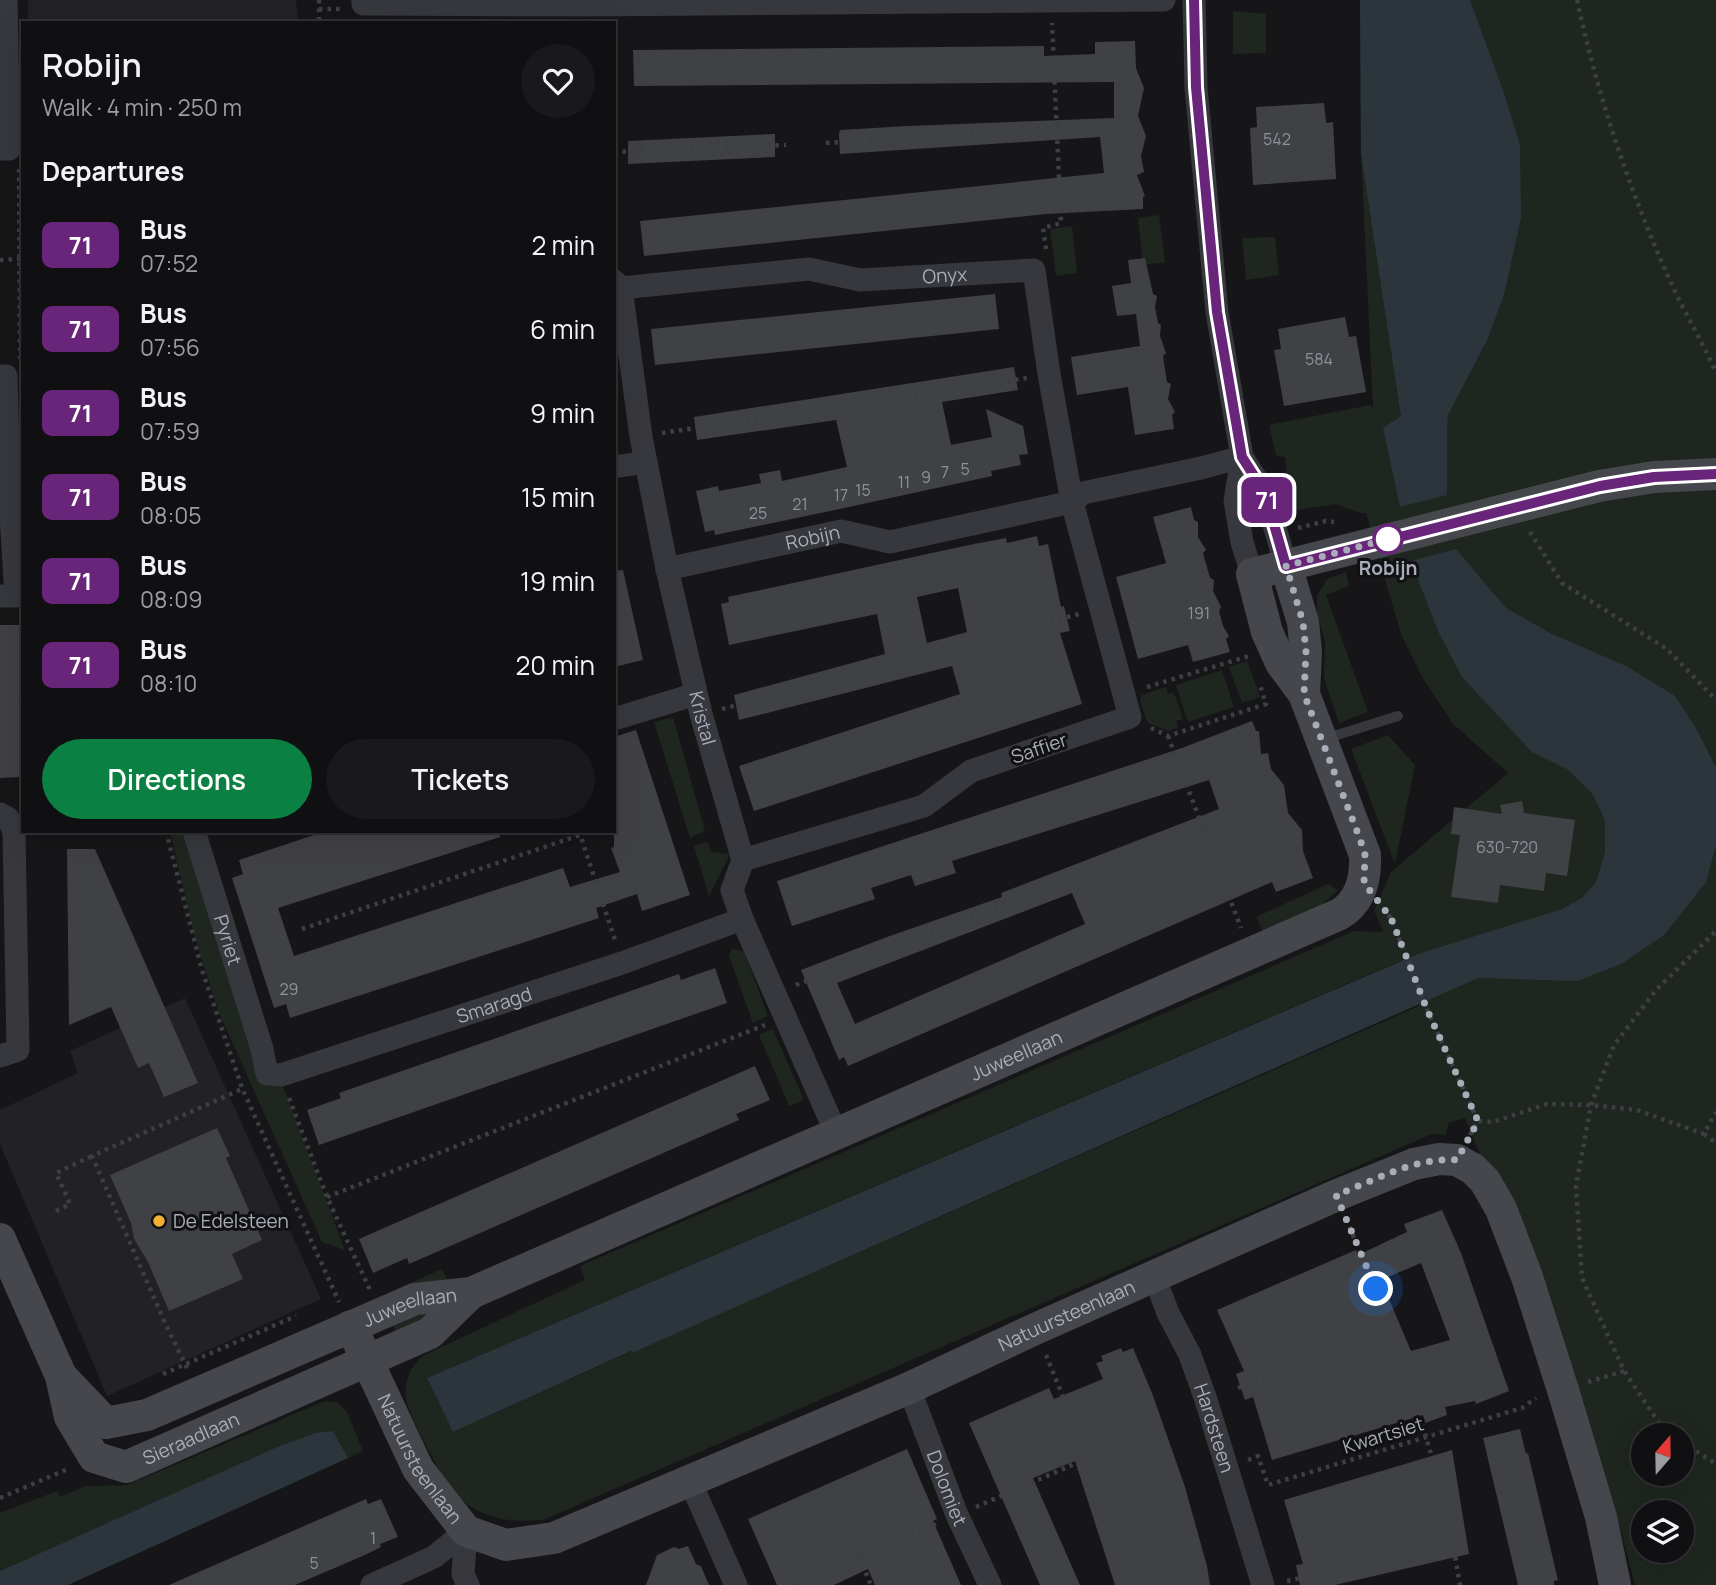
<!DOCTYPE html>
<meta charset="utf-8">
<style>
:root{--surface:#101012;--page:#19191b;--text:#f1f3f6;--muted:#9c9d9f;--line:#303032;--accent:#0b8043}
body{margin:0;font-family:Manrope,sans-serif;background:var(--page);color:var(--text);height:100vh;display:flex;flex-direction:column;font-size:26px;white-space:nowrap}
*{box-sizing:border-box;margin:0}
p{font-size:23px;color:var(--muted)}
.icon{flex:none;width:38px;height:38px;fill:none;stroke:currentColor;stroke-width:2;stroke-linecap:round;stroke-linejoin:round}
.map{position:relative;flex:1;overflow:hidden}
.sheet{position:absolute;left:21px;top:21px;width:595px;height:812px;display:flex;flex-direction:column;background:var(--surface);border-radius:0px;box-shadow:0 7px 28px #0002,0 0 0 2px var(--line)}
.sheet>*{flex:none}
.badge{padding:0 14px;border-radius:10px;font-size:24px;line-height:46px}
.needle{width:46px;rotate:20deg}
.buttons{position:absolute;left:1631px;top:1423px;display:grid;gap:14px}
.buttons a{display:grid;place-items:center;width:63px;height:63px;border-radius:50%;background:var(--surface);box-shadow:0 7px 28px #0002,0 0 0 2px var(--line);font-size:35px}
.you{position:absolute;width:35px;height:35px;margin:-18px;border:5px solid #fff;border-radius:50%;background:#1a73e8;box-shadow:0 0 0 10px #1a73e833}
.map>.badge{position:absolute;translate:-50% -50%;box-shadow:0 0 0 4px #fff}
h2{padding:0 21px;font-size:26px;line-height:63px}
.round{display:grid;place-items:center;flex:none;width:74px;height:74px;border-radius:37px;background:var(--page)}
.head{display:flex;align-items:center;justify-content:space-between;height:119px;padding:0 21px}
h1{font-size:33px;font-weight:600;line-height:52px}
.action{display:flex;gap:14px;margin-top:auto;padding:14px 21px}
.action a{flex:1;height:80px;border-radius:42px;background:var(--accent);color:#fff;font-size:28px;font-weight:600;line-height:80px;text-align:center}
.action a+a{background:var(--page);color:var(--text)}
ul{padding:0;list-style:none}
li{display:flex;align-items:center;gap:21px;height:84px;padding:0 21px}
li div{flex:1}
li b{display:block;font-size:26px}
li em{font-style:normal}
li .badge{min-width:77px;font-weight:700;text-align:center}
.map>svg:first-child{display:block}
.built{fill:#222225}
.green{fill:#1e261f;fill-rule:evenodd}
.water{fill:#2c353c}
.building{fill:#404145;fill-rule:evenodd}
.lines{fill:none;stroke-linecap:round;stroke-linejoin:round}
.path{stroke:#3d3f44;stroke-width:4.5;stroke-dasharray:3.5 5;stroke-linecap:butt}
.lane{stroke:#37383d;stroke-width:10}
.street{stroke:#37383d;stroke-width:23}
.secondary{stroke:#45474d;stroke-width:32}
.line-casing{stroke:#fff;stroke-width:16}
.line{stroke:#68257a;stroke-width:10}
.walk{stroke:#a8adb8;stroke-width:7;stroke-dasharray:0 12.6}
.stop-dot{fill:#fff;stroke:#68257a;stroke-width:3.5}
.poi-dot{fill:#f2b134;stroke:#111113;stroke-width:2.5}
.labels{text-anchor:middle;stroke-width:6;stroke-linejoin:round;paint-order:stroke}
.number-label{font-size:16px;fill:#8e929b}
.street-label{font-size:19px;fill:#a8adb8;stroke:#111113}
.stop-label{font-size:19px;font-weight:bold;fill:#a8adb8;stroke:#111113}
.poi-label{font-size:19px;fill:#a8adb8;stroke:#111113;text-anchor:start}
</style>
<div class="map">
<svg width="1716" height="1585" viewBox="0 0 1716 1585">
<rect width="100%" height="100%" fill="#161618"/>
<path class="built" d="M28,0H296L298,23H28Z
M185,998L321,1299L107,1396L0,1144V1110L78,1073L70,1051Z"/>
<path class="green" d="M1360,0H1716V1585H1635L1614,1504L1526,1269L1465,1118L1449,1123L1445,1135L1432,1134L543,1520C511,1522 490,1521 462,1501C449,1492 411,1419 407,1403C402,1384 410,1366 424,1355L585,1280L580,1266L1354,931L1384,932L1374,911L1391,872L1508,773L1453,724L1422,677L1401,634L1383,573L1364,578L1363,571L1382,565L1366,513H1360L1335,504L1292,511L1282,477L1287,474L1285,457L1276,456L1269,425L1370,405L1373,408L1361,154ZM1398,962L1419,1006L635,1351H632L453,1432L427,1378ZM1643,1435H1682V1474H1643ZM1643,1512H1682V1550H1643Z
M1233,11L1266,14V53L1233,54Z
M1159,215L1165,262L1143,265L1138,218Z
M1072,226L1077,273L1056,276L1050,229Z
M1275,237L1279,275L1246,280L1242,238Z
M1346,572L1349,586L1326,595L1368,712L1339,723L1324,678L1325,642L1317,612V596L1327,579Z
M1247,661L1260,697L1242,703L1229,667Z
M1222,670L1234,707L1188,722L1176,685Z
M1166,687L1168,694L1174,693L1183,719L1176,721L1178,728L1167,731L1147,722L1140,701L1142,695Z
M673,717L705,831L690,838L654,722Z
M1388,735L1415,765L1395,864L1351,749Z
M170,831H182L266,1082L282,1084L345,1250L322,1242L219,1013L194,934Z
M708,842L711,852L730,854L709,896L694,846Z
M1328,884L1338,890L1314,912L1264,933L1256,917Z
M732,948L744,952L768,1016L753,1023L729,956Z
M773,1029L804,1100L789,1106L759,1035Z
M442,1269L452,1288L399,1297L395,1290Z
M425,1308L436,1312L397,1335L390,1320Z
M325,1401L337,1402L347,1412L363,1451L348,1458L333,1432L315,1433L277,1447L0,1571V1513L57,1491L60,1497L85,1486L127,1485Z"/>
<path class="water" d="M1360,0H1470L1504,93L1520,145L1521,218L1504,295L1487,340L1448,415L1447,428V495L1400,507L1383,428L1401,416L1361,154Z
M1456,549L1506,608L1550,633L1626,666L1675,696L1697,730L1716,768V845L1706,882L1664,935L1621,964L1577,981L1478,978L634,1352L631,1351L453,1432L427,1378L1418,954L1562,909L1582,898L1596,882L1605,852V820L1592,793L1567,769L1532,752L1462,677L1438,631L1411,561Z
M333,1431L348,1458L68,1585H0V1571L277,1447L315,1433Z"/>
<path class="building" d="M1135,41L1136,68L1144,88L1138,116L1146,136L1141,156L1144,172L1137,175L1145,196L1143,197V209L1046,214L644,256L640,221L1104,173L1100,137L840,154L839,134L840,130L908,126L1114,118V82L634,86L633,50L1044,46V56L1095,54V42Z
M1324,103L1326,123L1333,122L1336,179L1253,185L1250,128L1257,127L1256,107Z
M775,134V157L628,164V141Z
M1145,258L1153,294L1157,296L1155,307L1158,323L1161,325L1160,336L1166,353L1163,356L1167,382L1171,384L1168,399L1175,412L1172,415L1174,429L1135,435L1128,387L1077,395L1071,357L1140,346L1136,314L1117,316L1112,286L1131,283L1128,260Z
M995,294L999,329L655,365L651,329Z
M1345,317L1349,337L1356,336L1366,392L1284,406L1274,350L1281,349L1278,329Z
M1014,367L1018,390L942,402L951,445L992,437L986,409L1023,426L1028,454L1019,455L1021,465L991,471L992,476L835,510L715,535L714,530L705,532L696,491L718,486L719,491L761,483L759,474L780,470L782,481L847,467L836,420L697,440L694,417Z
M1191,507L1194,520L1198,522V537L1206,550L1203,553L1210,578L1214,580L1213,591L1221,607L1219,611L1223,626L1229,636L1226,639L1230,652L1193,662L1188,645L1138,659L1116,577L1166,563L1153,517Z
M1037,536L1039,546L1048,544L1061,607L1064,606L1070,631L1060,633L1082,704L754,811L739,766L960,694L952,666L739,720L734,695L885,654L877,614L729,645L721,604L729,602L728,597L969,545L1006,538L1007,543ZM958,588L967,632L927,643L917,597Z
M623,570L643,660L614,667V571Z
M0,625H19L21,777L0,778Z
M1252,721L1256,731H1259L1261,754L1268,753L1271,769L1284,785L1288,813L1302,830L1303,851L1313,878L1276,892L1272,882L848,1066L844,1057L839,1060L801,970L887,937L1002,897L1001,893L1219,809L1209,780L952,861L956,873L915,886L911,875L871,888L875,899L792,926L777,881L1182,748ZM1072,893L1085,924L855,1024L837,983Z
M636,730L690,895L642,911L637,894L596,908L599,918L290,1018L286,1004L274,1008L232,878L243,874L239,860L326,831H499L500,837L278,908L294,956L563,868L570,887L620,872L611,848L614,847V737Z
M1522,801L1524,813L1575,820L1567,876L1546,873L1544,891L1500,885L1498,903L1451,897L1460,835L1451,834L1454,807L1502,814L1500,805Z
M67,849H95L198,1083L164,1097L149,1063L138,1068L111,1007L69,1025Z
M715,968L727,1003L319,1145L307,1110L341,1098L339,1093L679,974L681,980Z
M755,1066L770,1100L736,1114L739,1120L409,1264L407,1258L373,1273L359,1239Z
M217,1128L230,1156L226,1158L262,1240L232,1254L243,1279L169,1311L148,1262L134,1239L131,1223L110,1175Z
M1442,1210L1461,1253L1509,1391L1476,1404L1475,1401L1445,1407L1447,1415L1425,1423L1423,1415L1272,1460L1253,1397L1245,1400L1236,1374L1244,1371L1217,1310L1356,1250L1358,1255L1407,1232L1404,1224ZM1421,1263L1450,1340L1411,1351L1381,1280Z
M1121,1348L1123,1352L1133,1348L1152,1393L1185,1487L1207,1566L1210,1585H1115L1075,1461L1033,1478L1080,1585H1040L969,1423L1049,1388L1054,1399L1103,1379L1096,1363L1103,1361L1101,1356Z
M1520,1429L1526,1454L1528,1453L1558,1580L1554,1581V1585H1518L1483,1438Z
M907,1449L937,1519L933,1521L961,1585H875L868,1569L834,1585H777L748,1519Z
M1452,1450L1469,1554L1335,1585H1300L1296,1565L1303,1564L1284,1500Z
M366,1499L368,1504L381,1499L398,1537L380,1544L381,1547L367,1554L295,1585H169Z
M688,1546L696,1564L701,1566L709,1585H646L657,1555L674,1547L679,1549Z"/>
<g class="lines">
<path class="path" d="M319,0V23
M1577,0C1598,97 1630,192 1671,283C1685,314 1703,342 1716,373
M319,9H342
M826,143L1057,128
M614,152L786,145
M19,169L20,359
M1046,249L1043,228L1061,223L1052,23
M0,260L20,259
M662,433L1027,378
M1298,528L1326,521L1334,522
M1530,532L1562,583L1667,649L1716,700
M1147,687L1249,656
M0,701H23
M722,709L1079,614
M1151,728L1168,736L1266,704L1260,685
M1168,736L1241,928
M166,831L202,970L242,1088L339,1302
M579,831L615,940
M1383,908L1391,918L1428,1012L1478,1121
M302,929L580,835
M796,985L1203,827
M289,1098L327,1197L370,1290
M1704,1134L1716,1143
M1470,1135L1478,1121L1493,1122L1547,1104L1591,1105L1637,1110L1704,1134L1716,1112
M327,1197L765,1025
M56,1211L70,1204L56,1173L92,1156
M1346,1219L1376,1289
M1398,1344L1446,1504L1460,1585
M1046,1355L1088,1458L1126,1585
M187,1368L166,1325L92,1156L242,1089
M163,1374L296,1316
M1588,1382L1624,1371
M1238,1388L1388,1333
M1672,1435L1664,1430L1624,1371L1582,1278L1576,1186L1591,1105L1614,1045L1656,990L1716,931
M1682,1442L1716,1464
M1248,1460L1258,1456L1268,1485L1522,1408L1536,1398
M0,1498L70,1468
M976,1507L1088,1458
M859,1557L871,1585
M1287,1581L1453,1543
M793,1585L936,1524"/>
<path class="lane" d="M1324,739L1398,716"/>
<g class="street">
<path d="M363,0V4L588,5L1164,0"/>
<path d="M1194,0L1196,87L1217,312L1242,457L1235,501L1242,542L1252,574"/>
<path d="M0,149H9L6,0"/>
<path id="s1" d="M614,281L621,288L641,437L667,569L701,714L743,860L732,890L742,919L837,1135"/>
<path id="s2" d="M621,288L809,269L860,280L1034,270L1049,374L1072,502L1130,717L971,771L924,806L743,860"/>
<path d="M0,376H6L9,481L16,596H0"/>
<path d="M1242,457L1265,493L1286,566"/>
<path d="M614,467L646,462"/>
<path id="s3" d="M667,569L841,531L890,542L1072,502L1083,493L1201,468L1242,457"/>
<path d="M614,719L696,694"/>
<path d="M0,814L8,818L14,832L18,1050L0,1056"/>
<path id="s4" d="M194,831L262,1049L267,1074L281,1075L622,963L742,919"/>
<path id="s5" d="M1154,1276L1168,1313L1190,1355L1206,1400L1263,1585"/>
<path id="s6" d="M909,1388L957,1515L990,1585"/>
<path d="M690,1481L736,1585"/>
<path d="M466,1531L463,1574L468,1585"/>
<path d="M372,1585L434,1557L466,1531"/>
</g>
<g class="secondary">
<path d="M1286,566L1303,622L1306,652L1304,694"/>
<path id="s7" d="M0,1239L61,1376L70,1417L94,1457L126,1467L430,1333L471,1293"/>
<path id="s8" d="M351,1326L418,1469L466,1531L506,1545L554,1538L909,1388L1035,1329L1337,1195L1414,1164L1439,1159L1457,1160L1473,1169L1485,1181L1501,1209L1527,1277L1563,1390L1601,1517L1615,1585"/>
<path id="s9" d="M61,1376L106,1423L147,1415L415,1299L471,1293L1340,914C1361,901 1366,878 1365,855L1304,694L1281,663L1267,632L1252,574L1599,486L1654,477L1716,474"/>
</g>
</g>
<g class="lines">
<defs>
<path id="line" d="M1194,0L1196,87L1217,312L1242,457L1265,493L1286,566L1600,486L1654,477L1716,474"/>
</defs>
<use href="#line" class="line-casing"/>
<use href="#line" class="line"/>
<path class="walk" d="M1376,1289L1336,1195C1376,1180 1415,1157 1457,1160L1478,1121L1428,1012L1391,918L1364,883L1365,855L1360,839L1304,694L1306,652L1303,622L1286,566L1388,539"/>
</g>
<circle class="stop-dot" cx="1388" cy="539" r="14"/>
<circle class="poi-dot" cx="159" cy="1221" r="7"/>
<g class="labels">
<g class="number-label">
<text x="1277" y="145">542</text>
<text x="1319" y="365">584</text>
<text x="965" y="475">5</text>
<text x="945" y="478">7</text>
<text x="926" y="483">9</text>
<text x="904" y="488">11</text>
<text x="863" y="496">15</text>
<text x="841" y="501">17</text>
<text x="800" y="510">21</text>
<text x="758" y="519">25</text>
<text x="1199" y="619">191</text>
<text x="1507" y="853">630-720</text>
<text x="289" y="995">29</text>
<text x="373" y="1544">1</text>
<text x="314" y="1569">5</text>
</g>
<g class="street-label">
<text dy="7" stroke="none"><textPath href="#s2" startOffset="326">Onyx</textPath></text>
<text dy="7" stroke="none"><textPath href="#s3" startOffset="149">Robijn</textPath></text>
<text dy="7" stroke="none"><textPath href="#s1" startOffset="448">Kristal</textPath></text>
<text transform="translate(1039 748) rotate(-19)" y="7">Saffier</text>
<text dy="7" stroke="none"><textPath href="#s4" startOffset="114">Pyriet</textPath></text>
<text dy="7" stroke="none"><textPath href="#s4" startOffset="492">Smaragd</textPath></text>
<text dy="7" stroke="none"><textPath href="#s9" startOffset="1050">Juweellaan</textPath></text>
<text dy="7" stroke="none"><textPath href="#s9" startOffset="392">Juweellaan</textPath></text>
<text dy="7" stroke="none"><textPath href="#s8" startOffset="886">Natuursteenlaan</textPath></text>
<text dy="7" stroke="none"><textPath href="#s5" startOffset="164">Hardsteen</textPath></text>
<text transform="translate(1383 1435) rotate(-17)" y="7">Kwartsiet</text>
<text dy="7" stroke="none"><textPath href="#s7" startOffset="343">Sieraadlaan</textPath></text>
<text dy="7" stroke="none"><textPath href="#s8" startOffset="150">Natuursteenlaan</textPath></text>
<text dy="7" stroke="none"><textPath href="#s6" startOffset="107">Dolomiet</textPath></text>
</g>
<g class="stop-label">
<text x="1388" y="575">Robijn</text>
</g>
<g class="poi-label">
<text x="173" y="1228">De Edelsteen</text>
</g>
</g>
</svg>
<div class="buttons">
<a><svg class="needle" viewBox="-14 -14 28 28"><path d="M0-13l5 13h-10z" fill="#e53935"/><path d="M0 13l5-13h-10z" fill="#9c9d9f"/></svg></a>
<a><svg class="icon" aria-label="layers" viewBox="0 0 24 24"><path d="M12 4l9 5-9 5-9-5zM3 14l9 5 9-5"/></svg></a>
</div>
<div class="you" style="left:1376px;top:1289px"></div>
<b class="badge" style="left:1267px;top:500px;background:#68257a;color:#fff">71</b>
<section class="sheet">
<div class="head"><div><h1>Robijn</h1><p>Walk · 4 min · 250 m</p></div><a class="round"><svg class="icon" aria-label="heart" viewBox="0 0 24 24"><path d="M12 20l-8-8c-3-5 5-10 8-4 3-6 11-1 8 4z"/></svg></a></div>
<h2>Departures</h2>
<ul>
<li><span class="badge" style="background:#68257a;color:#fff">71</span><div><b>Bus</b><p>07:52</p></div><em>2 min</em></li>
<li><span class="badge" style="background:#68257a;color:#fff">71</span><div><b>Bus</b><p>07:56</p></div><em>6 min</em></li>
<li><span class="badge" style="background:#68257a;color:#fff">71</span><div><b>Bus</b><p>07:59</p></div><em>9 min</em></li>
<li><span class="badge" style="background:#68257a;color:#fff">71</span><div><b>Bus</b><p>08:05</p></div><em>15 min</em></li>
<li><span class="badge" style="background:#68257a;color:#fff">71</span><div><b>Bus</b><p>08:09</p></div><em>19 min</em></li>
<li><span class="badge" style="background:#68257a;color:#fff">71</span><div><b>Bus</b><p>08:10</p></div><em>20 min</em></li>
</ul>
<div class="action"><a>Directions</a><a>Tickets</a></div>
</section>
</div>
